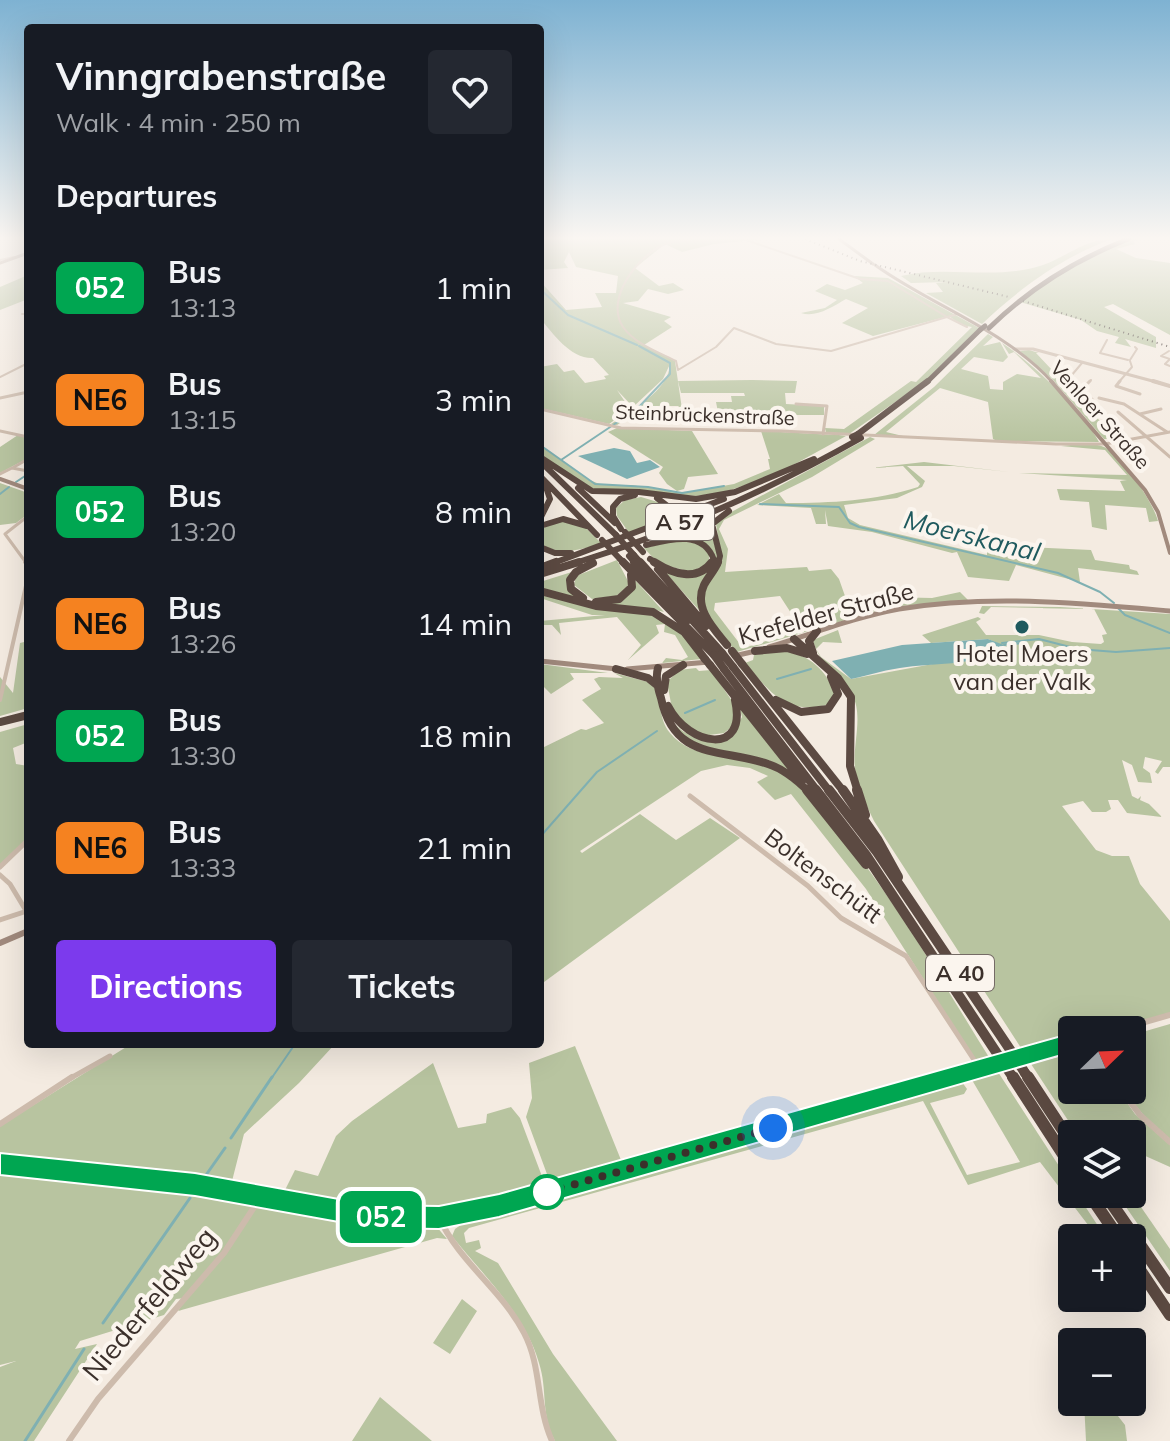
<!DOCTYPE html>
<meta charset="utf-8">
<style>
:root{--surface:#171b24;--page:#242831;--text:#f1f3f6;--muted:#9ea1a6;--accent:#7c3aed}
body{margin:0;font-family:Mulish,sans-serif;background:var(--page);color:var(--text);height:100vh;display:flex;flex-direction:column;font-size:30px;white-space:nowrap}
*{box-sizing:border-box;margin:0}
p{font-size:26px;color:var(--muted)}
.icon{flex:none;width:44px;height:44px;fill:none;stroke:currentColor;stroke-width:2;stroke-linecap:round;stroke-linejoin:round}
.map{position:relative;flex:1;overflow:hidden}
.drawer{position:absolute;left:24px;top:24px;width:520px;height:1024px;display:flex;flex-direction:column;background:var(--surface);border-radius:8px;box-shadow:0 8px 32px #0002}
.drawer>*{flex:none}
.badge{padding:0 16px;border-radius:12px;font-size:28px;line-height:52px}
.needle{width:52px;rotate:67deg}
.fabs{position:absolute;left:1058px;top:1016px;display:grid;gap:16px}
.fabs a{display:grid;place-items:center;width:88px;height:88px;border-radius:8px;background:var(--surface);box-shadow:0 8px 32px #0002;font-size:40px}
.you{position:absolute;width:40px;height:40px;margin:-20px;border:6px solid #fff;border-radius:50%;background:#1a73e8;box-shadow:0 0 0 12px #1a73e833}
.map>.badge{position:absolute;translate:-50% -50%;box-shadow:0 0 0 4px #fff}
h2{padding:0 32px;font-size:30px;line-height:72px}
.round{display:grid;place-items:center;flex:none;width:84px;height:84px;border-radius:8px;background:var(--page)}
.summary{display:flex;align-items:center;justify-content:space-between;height:136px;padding:0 32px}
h1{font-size:38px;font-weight:700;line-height:60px}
.button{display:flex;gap:16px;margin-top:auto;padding:16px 32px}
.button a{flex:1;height:92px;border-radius:8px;background:var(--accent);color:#fff;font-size:32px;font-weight:700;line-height:92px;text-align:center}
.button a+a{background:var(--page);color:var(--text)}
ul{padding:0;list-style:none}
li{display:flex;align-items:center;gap:24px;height:112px;padding:0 32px}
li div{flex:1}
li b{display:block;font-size:30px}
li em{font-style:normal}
li .badge{min-width:88px;font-weight:700;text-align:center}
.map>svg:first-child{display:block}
.green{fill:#b8c4a0;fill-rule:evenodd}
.water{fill:#7fb0b2}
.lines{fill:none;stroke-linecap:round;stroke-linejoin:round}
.stream-far1{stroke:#7fb0b2;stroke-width:2}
.stream{stroke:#7fb0b2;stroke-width:3}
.minor-far4{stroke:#cdbbac;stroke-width:2}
.minor-far3{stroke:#cdbbac;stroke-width:3}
.minor-far2{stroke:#cdbbac;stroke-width:4}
.minor-far1{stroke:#cdbbac;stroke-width:5}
.minor{stroke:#cdbbac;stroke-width:6}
.tertiary-far3{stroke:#cdbbac;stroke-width:3}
.tertiary-far2{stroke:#cdbbac;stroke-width:4}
.tertiary-far1{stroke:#cdbbac;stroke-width:6}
.tertiary{stroke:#cdbbac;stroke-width:8}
.secondary-far3{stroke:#a18a7d;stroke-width:3}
.secondary-far2{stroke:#a18a7d;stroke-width:4}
.secondary-far1{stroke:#a18a7d;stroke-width:5}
.secondary{stroke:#a18a7d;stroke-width:6}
.motorway-far4{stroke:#5c4a42;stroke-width:5}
.motorway-far3{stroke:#5c4a42;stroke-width:6}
.motorway-far2{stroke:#5c4a42;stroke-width:8}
.motorway-far1{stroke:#5c4a42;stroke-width:10}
.motorway{stroke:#5c4a42;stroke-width:12}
.rail{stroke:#3b302b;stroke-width:2;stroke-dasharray:1 4;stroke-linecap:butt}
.motorway-bridge-far3{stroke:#5c4a42;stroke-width:5}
.motorway-bridge-far2{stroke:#5c4a42;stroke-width:6}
.motorway-bridge-far1{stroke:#5c4a42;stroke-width:8}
.motorway-bridge{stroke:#5c4a42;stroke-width:10}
.line{fill:#00a651;stroke:#fff;stroke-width:2}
.walk{stroke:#3b302b;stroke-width:8;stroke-dasharray:0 14.4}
.poi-dot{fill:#1f5a5e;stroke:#fbf5ee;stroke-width:3}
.stop-dot{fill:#fff;stroke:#00a651;stroke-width:4}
.labels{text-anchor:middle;stroke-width:8;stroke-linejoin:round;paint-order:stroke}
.far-street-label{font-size:20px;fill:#3b302b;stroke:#fbf5ee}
.shield{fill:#fbf5ee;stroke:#756b66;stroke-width:2}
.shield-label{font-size:22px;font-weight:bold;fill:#3b302b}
.street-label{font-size:24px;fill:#3b302b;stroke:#fbf5ee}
.poi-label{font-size:24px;fill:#3b302b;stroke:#fbf5ee}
.water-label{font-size:26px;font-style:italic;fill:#1f5a5e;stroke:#fbf5ee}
.near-street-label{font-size:28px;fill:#3b302b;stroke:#fbf5ee}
</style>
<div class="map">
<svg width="1170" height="1441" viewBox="0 0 1170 1441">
<rect width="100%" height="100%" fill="#f4ebe1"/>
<path class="green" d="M540,239H765L714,244L682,252L665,244L635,268L659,286L673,283L684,290L668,294L648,289L638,301L623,303L671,317L664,321L672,327L644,345L675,361L682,409L678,406H645L617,425L611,424C630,411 669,391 670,364L663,379L633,407L617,390L630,409L609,424L540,408V367L557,364L564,372L574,370L585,383L606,379L604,376L609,375L593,358C571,359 553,334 540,318V301L544,300L540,295V281L566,310L602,307L595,293H616L618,276L576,267L569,252L564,262L568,268L540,270Z
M1112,239C1061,258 1021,287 982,324L926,293L943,292L936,283L947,282L911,283L901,276C946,265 997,281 1043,265C1066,257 1085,239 1112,239Z
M1132,239H1140L1133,241L1135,244L1116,249L1136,258L1170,263V335L1113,304L1104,307L1156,337V348L1125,339L1131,347L1115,343L1119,337L1097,331L1081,320L1020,302C1053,275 1092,255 1132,239Z
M28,275V299L0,310V287Z
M854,276L888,278L979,328L924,382L849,434L839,435L846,436L784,470L748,484L722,493L696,496L597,490L578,482L540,454V445L587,479L602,485H631L683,493L734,484L770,469L768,459H770L761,431L835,435L826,433L825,428L844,429L911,381L916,382L972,327L961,325L949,316L873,336L842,323L868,308L846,299C832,307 816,318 801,313L825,308L837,300L815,291L827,284L845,290L863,283Z
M988,334L993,337L983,346L1000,342L1008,357L1003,362L974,357L961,369L988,376L990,389L1003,390V382L1017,374L1041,378L1014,352L1009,354L1002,343C1031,362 1082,410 1099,442L997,441L993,439L988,402L940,388L886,432L903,436L874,435L934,387Z
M1029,350L1039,353H1036L1117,439H1104L1053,380L1020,351Z
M752,380L797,381L795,393H785L786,404L824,406V415H794V420H782L780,411L756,412L757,416L719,417L716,402H732L731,396H745L744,393H681L678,381Z
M617,428L692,431L718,474L688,477L684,489L677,491L667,484L659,473L663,467L608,432Z
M18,435L28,437V458L0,473V447Z
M870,437L875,439L812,477L724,520L719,529L728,549L725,572L807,567L809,571L831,569L839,579L845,596L932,598L960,592L968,600L890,607L737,652C722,636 698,613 706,589C710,579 718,571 722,561L716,524L724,516ZM780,596L802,630L747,647L743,648L714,610L715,603Z
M1061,446C1072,445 1096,442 1106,448C1124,460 1152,500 1158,521L1149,522L1146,508L1105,505L1107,530L1092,527L1089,502L1060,500L1057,489L1125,491L1120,481L1127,480L1019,473L1127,475L1105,450Z
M924,462L1009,472L954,466H907L925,481L922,487L897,498L844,505L848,518L860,525L987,555V545L1091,550L1095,560L1129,565L1130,569L1137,571L1139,575L1078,568L1080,582L1016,565L1009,581L968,577L957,552L952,553L872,532L828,526L825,510L826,524H816L811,508L757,505L779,494L786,503C832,503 874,501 918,487L920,484L903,466L871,468Z
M0,483L28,493V514L16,523L0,525Z
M641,497L661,503L666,514L662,520L630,534L617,516L616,508L625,500Z
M713,520L710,530L718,556L699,610L664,571L684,575L716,560C712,537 686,541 667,539Z
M569,521L586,528L602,544C581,549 559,557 540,543V530L552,523Z
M675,541L697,543L709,553V564L692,572L659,564L644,548Z
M617,560L629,583L622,595L592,599L574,585L576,576Z
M575,571L568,584L589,602L608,603L635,580L664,612L652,609L610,607L540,591V582Z
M540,594L639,610L672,622L702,659L662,663L666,658L682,660L688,657L675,635L664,632L665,624L656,625L659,633L628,660L641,645L617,617L559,623L561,635L552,625H540V621L605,615H592L540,598Z
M982,606L1060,607L1170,614V767H1163L1158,774L1155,772L1162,761L1145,757L1143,768L1150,773L1152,783L1138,782L1132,765L1122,760L1132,796L1138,799L1141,796L1140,800L1149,804L1162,817L1127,813L1118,800H1108L1111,809L1106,812H1092L1083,801L1062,806L1096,850L1112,856H1129L1140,884L1170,921V1015L1117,1030H1072V1043L1055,1048L1051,1043L1023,1051L874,821C866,804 858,788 855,769C852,746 864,715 852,695C841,675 818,664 813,640L838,630L842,643L823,642L816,649L821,657L851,679L998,652L1004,646L988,639L931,643L922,635L978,617L981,619L976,622L986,635H1039L1072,642L1101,644L1104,642L1102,635L1107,634L1094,609L991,607L984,614L979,613Z
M28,641V708L0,716V677L13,693L20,643Z
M784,650C810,656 826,669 835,694L830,704C786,716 772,694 745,663L753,660L754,655Z
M540,664L608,673H570L574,679L551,694L540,683Z
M696,668L699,671L711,670L734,704V725L724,733L702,736L673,714L667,682L679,670Z
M614,673L652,683C662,698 658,719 670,733C691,759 726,753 754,761C774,767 791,779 805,793C880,871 935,971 992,1062L981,1065L975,1060L866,889L791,794L775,800L757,782L768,776L750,768L727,765L701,771L580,851L582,853L640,814L676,840L710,818L740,838L540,985V749L581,729L586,730L604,723L582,700L601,689L594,679L599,677L623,678Z
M739,705L794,777L783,769L694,745L669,721L668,715C686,742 704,740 733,733L742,717Z
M28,724V742L13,748L16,764L28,766V838L0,865V732Z
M1170,1024V1139L1151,1124L1123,1090H1132V1035Z
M131,1044H335L299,1083L244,1134L231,1185L0,1159V1126Z
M575,1046L621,1160L687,1148L551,1185L526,1117L532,1098L529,1063Z
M1072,1053V1090H1118L1135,1114L1170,1145V1167L1132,1150V1134H1077L1031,1064Z
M433,1063L458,1128L486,1123L487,1114L511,1107L520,1118L546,1187L438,1214L398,1215L283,1194L295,1170L318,1176L336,1136L352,1121Z
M998,1072L1072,1186V1194H1077L1106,1238H1098L1040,1162L968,1185L923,1101L469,1228L464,1233L466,1243L479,1240L481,1248L475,1251L498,1263L553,1354L617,1441H555C540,1412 548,1391 539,1363C525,1314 483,1275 452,1236L455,1229C488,1205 535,1211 571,1193L962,1082L967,1089L964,1094L930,1103L967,1175L1020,1162L972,1080Z
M0,1172L170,1189L368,1224L436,1226L447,1239L437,1238L178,1311L186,1298L176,1299L164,1315L80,1341L75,1349L97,1344L34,1441H0V1367L16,1361L0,1365Z
M1117,1194H1132L1170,1249V1271Z
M462,1299L477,1311L450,1354L433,1343Z
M380,1397L432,1441H352Z
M1084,1402H1107L1125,1425L1127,1441H1086Z"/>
<path class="water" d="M614,448L630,451L637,463L650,460L660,467L627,479L578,456Z
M988,639L1004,645C983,666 936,663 907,667C888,669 870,675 851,679L832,661L902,645Z"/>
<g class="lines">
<path class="stream-far1" d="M540,289L568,315L637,345
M540,445L595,484L648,487L682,493L724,486
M561,460L637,409L670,374V363L639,346
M16,482L28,474
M0,494L9,487
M760,504L839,507L850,523L859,527L1058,573L1100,592L1114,603
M1118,608L1125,615L1170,633
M1002,643L1039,639L1078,649L1116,652L1170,648
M1004,645L1022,643
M777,679L811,669
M685,713L715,700
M540,837L597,772L657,731
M271,1079L295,1044"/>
<path class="stream" d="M231,1138L272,1077
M206,1175L225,1148
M103,1323L190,1198
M25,1441L84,1349"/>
<path class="minor-far4" d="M690,239C682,241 673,241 665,244C639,255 604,298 623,327C635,344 658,352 676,361L678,370L716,347L734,328L776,344L831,351L947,317
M743,239L860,279L888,281L947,317
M0,260L14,257
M22,314H28
M958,314L947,317L967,327
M1107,340L1100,353L1128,360
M1169,351L1161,356L1170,359
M1170,359L1165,364L1170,366
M1130,360L1137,349L1135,347
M1056,372L1071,376
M0,377L28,363
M1078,383L1071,376L1082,363
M1088,383L1091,380
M1118,383L1132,367L1130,361"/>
<path class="minor-far3" d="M1076,381L1104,413
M1120,381L1116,386L1140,394
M1083,388L1090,381
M0,398L28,392
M1099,398L1124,404L1167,432
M796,404L827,406L823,434
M540,409L621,428L781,431L1056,444H1105L1170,432
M1118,412L1170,457
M1140,414L1161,409
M0,431L28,437
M14,467L28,459
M0,474L12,468L28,471
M27,564L5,534L28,516"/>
<path class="minor-far2" d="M25,562L28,566
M0,700L28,577"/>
<path class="minor-far1" d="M690,796L808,886L841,918L906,956L980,1069
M0,867L28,840
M0,875L10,884L28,914
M0,920L27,911
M69,1079L110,1056"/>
<path class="minor" d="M1121,1090L1140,1115L1170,1142
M0,1124L72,1077
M439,1217C458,1261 502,1290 524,1333C542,1367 536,1406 552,1441
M69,1441L98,1399L224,1253L262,1195"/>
<path class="tertiary-far3" d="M1014,349H1033L1160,383"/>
<path class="tertiary-far2" d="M1153,381L1170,386"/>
<path class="tertiary-far1" d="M1117,1030L1170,1015
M943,1079L1072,1043"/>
<path class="tertiary" d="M0,1164L195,1184L398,1218L439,1217L499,1205L950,1077"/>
<path class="secondary-far3" d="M839,239L873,264
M0,263L28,253
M875,265C932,306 1006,330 1053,383"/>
<path class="secondary-far2" d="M1051,381L1145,490L1158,512L1170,553
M0,479L28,489"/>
<path class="secondary-far1" d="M769,647C812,634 855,617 899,609C989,594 1080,603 1170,611
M734,656L756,651
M540,661L617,669
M627,669L709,662"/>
<path class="secondary" d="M0,943L28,931"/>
<path class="motorway-far4" d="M989,328C1030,288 1075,260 1128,239
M926,383L980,330"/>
<path class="motorway-far3" d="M858,434L928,381
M540,457L592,491L639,492L696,499L735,492L814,459
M542,463L616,535
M540,476L597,535
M578,488L615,523
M657,498L670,508V514L662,522
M540,519L550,499L545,484
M540,526L563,519L587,526
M621,529L613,516V507L620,499L635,495
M646,545C671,539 703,530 714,560L711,564
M540,547L555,553H571
M634,555L642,564
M629,556L636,564
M620,559L625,564
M650,559L657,564
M551,564L724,499
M572,564C673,533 769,490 861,438
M718,564L720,556L712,524L729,511"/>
<path class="motorway-far2" d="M623,562L714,655
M634,562L686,622
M640,562L722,653
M654,562C673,574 697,582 712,562
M718,562C715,570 708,577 704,585C693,608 714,629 727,645
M540,568L556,562
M658,569L706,626
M540,574L579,562
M540,591L596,606L653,612L684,632
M583,598L571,589L570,580L576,572L593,563
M596,602L619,599L632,587L631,575
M685,633L705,659
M794,639L838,678L851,697L850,766L858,792
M755,651L787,648L807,654
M813,653L809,641L817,631
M742,664L844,792
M710,665L802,781
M733,667L830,792
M658,668C655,678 658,689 661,698C674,761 721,748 768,764C784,769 797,780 809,792
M616,669L648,678L658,686
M724,669L818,792
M664,690L666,676L683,665
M776,700L801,712L828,709L838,694L831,677
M668,706C689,747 748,756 735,700
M0,722L28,715"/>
<path class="motorway-far1" d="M807,790L866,864
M816,790L866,855L1000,1058
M829,790L877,852L1013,1054
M843,790L877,839L898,877
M857,790L865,815
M1025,1073L1029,1079
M1012,1076L1014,1079"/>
<path class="motorway" d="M1013,1077L1072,1168
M1028,1077L1072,1144
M1089,1194L1119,1238
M1105,1194L1170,1288
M1132,1258L1170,1315"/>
<path class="rail" d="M805,239L860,261L1009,297
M1023,301L1170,347"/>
<path class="motorway-bridge-far3" d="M980,330L985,326"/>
<path class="motorway-bridge-far2" d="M852,437L858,434
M625,532L643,552
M616,535L634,555
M602,540L620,559"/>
<path class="motorway-bridge-far1" d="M732,651L742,664
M722,653L733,667
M714,655L724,669
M705,659L710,665"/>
<path class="motorway-bridge" d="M1013,1054L1025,1073
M1000,1058L1012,1076"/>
</g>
<linearGradient id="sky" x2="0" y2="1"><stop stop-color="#7eb2d2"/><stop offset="0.54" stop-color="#faf6f2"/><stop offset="1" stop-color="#faf6f2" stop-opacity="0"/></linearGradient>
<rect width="1170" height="441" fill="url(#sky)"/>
<path class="line" d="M1072,1033L1079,1036L1082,1043L1079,1049L1072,1052L499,1217L439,1229L372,1228L195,1196L0,1175V1153L195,1173L372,1205L439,1206L499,1194Z"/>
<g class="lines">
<path class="walk" d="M547,1192L773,1128"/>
</g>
<circle class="poi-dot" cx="1022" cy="627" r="8"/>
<circle class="stop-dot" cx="547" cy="1192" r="16"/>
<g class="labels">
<g class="far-street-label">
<text transform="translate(705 415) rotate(2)" y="7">Steinbrückenstraße</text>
<text transform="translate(1100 415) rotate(48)" y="7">Venloer Straße</text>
</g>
<g class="shield">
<rect x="646" y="504" width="68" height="36" rx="6"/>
<rect x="926" y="955" width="68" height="36" rx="6"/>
</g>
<g class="shield-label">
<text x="680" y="530">A 57</text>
<text x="960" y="981">A 40</text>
</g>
<g class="street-label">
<text transform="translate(826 614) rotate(-15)" y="8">Krefelder Straße</text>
<text transform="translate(823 876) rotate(37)" y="8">Boltenschütt</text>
</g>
<g class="poi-label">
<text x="1022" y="662">Hotel Moers<tspan x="1022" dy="28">van der Valk</tspan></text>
</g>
<g class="water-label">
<text transform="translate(972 536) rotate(14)" y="9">Moerskanal</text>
</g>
<g class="near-street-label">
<text transform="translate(149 1304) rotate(-50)" y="10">Niederfeldweg</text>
</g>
</g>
</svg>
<div class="fabs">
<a><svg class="needle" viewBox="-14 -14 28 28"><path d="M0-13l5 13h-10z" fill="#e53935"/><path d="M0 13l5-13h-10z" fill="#9ea1a6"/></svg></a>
<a><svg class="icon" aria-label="layers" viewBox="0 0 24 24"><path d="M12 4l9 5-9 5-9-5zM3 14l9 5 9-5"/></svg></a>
<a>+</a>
<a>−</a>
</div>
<div class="you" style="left:773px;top:1128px"></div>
<b class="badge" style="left:381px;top:1217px;background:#00a651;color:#fff">052</b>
<section class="drawer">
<div class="summary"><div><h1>Vinngrabenstraße</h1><p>Walk · 4 min · 250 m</p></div><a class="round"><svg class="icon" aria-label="heart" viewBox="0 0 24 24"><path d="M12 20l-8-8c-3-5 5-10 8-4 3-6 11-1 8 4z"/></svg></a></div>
<h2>Departures</h2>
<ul>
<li><span class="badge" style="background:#00a651;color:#fff">052</span><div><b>Bus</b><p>13:13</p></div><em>1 min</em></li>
<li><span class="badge" style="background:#f58220;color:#111">NE6</span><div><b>Bus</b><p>13:15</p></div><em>3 min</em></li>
<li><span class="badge" style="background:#00a651;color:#fff">052</span><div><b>Bus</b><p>13:20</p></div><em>8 min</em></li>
<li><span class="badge" style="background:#f58220;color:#111">NE6</span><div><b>Bus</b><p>13:26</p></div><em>14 min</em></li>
<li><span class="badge" style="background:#00a651;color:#fff">052</span><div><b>Bus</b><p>13:30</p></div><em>18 min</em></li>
<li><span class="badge" style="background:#f58220;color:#111">NE6</span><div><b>Bus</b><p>13:33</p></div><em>21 min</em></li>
</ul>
<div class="button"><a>Directions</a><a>Tickets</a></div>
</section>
</div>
